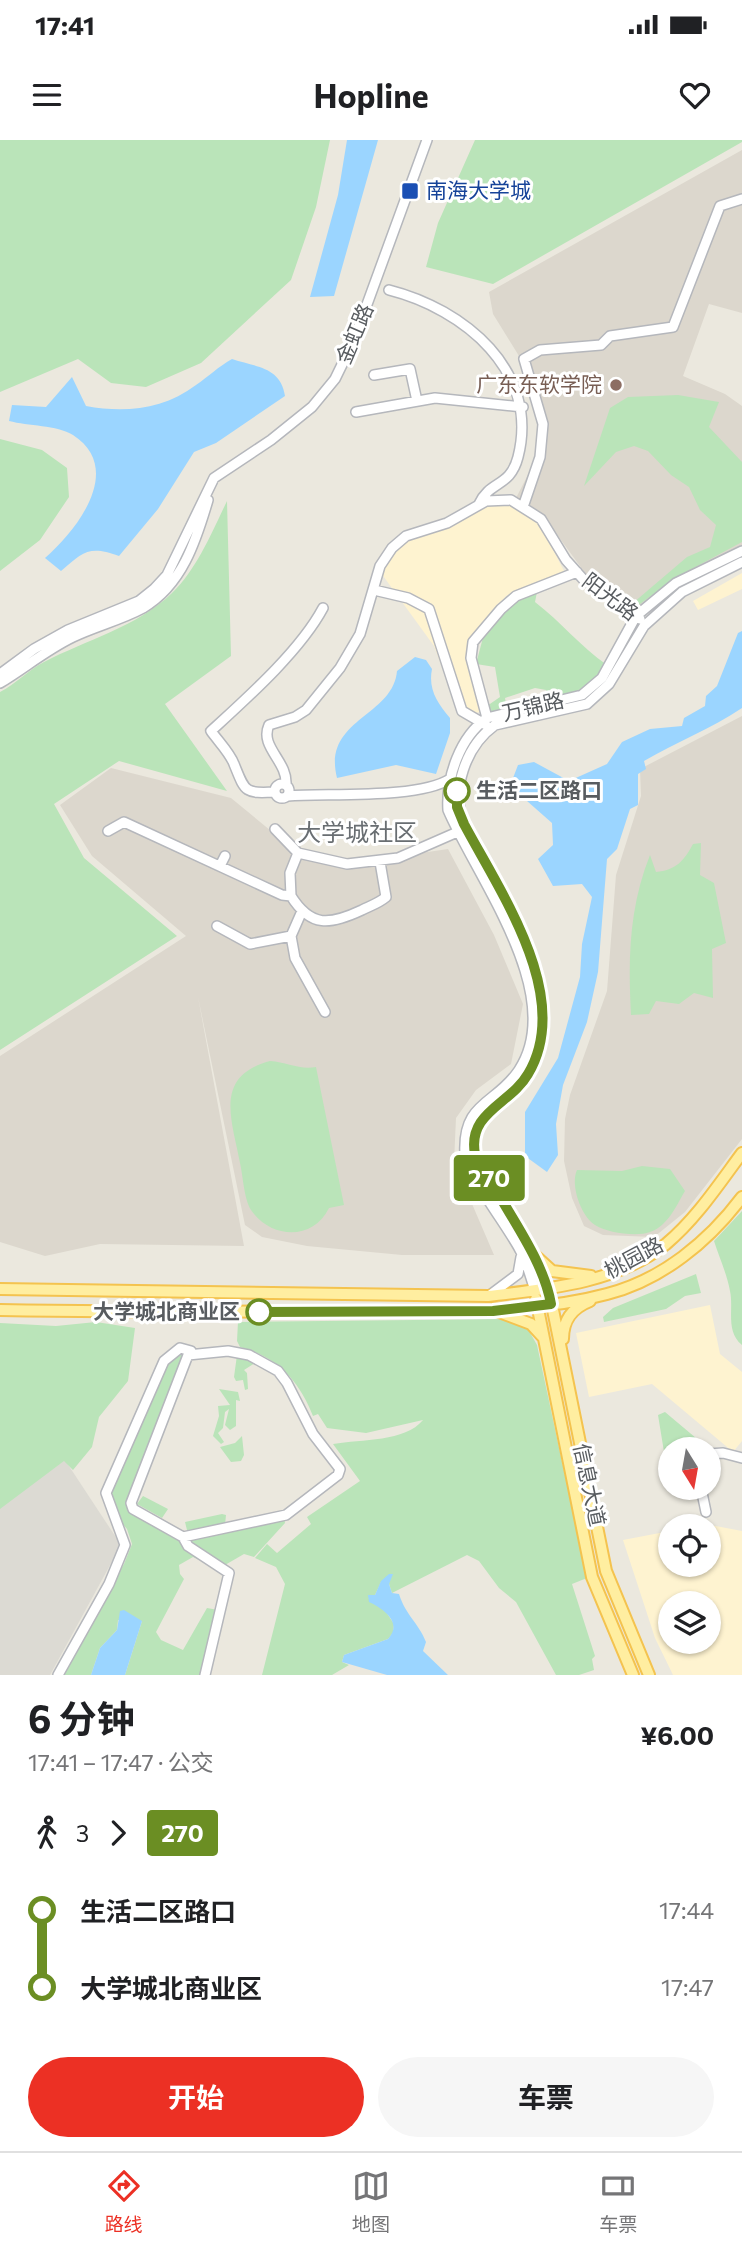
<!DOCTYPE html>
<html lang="zh">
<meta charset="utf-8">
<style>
:root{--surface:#fff;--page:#f6f6f6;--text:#202124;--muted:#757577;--line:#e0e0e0;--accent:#ec3024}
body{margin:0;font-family:Commissioner,"Noto Sans SC",sans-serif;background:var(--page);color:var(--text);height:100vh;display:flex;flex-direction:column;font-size:26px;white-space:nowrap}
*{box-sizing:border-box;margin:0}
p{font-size:23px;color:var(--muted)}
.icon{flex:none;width:38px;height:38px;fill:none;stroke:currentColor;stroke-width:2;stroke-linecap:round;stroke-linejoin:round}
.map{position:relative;height:1535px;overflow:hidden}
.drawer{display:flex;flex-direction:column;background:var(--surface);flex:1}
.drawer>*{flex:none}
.badge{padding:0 14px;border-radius:5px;font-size:24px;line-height:46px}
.needle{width:46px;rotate:169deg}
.buttons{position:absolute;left:658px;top:1297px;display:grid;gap:14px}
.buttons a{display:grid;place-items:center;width:63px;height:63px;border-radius:50%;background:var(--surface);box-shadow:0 2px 5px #0004;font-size:35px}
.map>.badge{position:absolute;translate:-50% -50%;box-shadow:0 0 0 4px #fff}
.legs{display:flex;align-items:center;gap:10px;height:77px;padding:0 28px;font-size:23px}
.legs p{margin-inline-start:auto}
.headline{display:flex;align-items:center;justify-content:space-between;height:119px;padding:0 28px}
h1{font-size:38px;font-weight:700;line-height:52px}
.primary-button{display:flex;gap:14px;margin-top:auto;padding:14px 28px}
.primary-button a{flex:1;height:80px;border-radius:42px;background:var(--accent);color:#fff;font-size:28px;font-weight:700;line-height:80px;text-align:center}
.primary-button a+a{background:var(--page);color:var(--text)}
ul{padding:0 28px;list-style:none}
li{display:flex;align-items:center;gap:24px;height:77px;font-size:26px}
li i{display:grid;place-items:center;width:10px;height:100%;margin:0 9px;background:currentColor}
li i::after{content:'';width:18px;height:18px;margin:-9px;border:5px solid;border-radius:50%;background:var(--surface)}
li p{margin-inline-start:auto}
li:first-child i{background:linear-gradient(#0000 50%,currentColor 0)}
li:last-child i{background:linear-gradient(currentColor 50%,#0000 0)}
.status{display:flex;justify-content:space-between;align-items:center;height:49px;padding:0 35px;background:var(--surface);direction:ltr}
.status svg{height:19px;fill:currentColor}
header{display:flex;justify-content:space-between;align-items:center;height:91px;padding:0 28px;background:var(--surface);font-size:32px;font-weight:700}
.tab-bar{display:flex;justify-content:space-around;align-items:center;height:98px;border-top:2px solid var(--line);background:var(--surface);font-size:19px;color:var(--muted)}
.tab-bar a{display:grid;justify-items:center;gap:4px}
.tab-bar .selected{color:var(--accent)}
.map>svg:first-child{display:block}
.commercial{fill:#fef3d0;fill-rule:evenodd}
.industrial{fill:#dcdad3}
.education{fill:#dcd7cd}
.green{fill:#bae4b9}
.water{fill:#9bd5ff}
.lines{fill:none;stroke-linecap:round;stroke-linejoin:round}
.minor-casing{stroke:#b5b7bc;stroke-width:12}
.major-casing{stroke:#f4c34f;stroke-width:14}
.minor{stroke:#fff;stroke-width:9}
.major{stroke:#ffeea0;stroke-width:10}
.line-1-casing{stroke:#fff;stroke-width:16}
.line-1{stroke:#6b8e23;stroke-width:10}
.transit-dot{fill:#1a4fb4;stroke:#fff;stroke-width:2.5}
.education-dot{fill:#8d6e63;stroke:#fff;stroke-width:2.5}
.stop-1-dot{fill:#fff;stroke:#6b8e23;stroke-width:3.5}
.labels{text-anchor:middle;stroke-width:6;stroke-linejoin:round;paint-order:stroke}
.transit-label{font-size:21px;fill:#164399;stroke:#fff;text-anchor:start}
.street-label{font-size:21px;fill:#585c60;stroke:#fff}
.education-label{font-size:21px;fill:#785e54;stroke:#fff;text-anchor:end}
.stop-label{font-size:21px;font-weight:bold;fill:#585c60;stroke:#fff;text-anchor:start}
.quarter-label{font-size:24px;fill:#696e72;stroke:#fff}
</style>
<div class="status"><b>17:41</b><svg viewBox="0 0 49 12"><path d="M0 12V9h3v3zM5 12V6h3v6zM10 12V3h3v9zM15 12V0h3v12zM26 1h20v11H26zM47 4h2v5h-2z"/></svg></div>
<header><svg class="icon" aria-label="menu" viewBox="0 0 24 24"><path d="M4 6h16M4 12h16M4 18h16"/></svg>Hopline<svg class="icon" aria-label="heart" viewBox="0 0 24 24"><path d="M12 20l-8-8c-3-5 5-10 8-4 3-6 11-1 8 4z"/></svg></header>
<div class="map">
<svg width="742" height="1535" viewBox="0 0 742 1535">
<rect width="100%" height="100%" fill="#ebe8de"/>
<path class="commercial" d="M487,365H508L539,382L564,431L506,456L469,500L485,570L461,578L434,506L381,433L394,411L410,399L451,386Z
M742,433V449L698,470L693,461Z
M710,1165L720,1214L742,1232V1301L733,1312L652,1244L589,1257L576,1193Z
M705,1384L742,1391V1535H673L655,1498L623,1400L670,1391V1424H709V1386H696ZM709,1463V1502H670V1463Z"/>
<path class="industrial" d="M65,1320L121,1405L50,1535H0V1367Z"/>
<path class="education" d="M742,10V173L709,164L683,236L725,254L742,266V405L676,439L635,470L585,433L545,378L516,358L532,327L540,287L519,216L493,174L489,152Z
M742,576V999L685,1072L654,1097L603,1095L584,1086L572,1058L564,1021L565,979L570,955L607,851L616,735L641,656L640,629Z
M111,628L231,658L298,713L347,724L448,709L494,795L523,864L511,924L476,950L456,978L454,1022L494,1115H402L307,1106L262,1097L245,1085L198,857L244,1106L100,1104L45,1116L0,1102V916L186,796L92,716L60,665Z"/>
<path class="green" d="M0,0H330L316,67L291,140L201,223L146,247L111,243L78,219L0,252Z
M475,0H742V2L493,144L426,127L438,83Z
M678,255L719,262L709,287L742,322V402L675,438L636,467L633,463L687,417L710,407L716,385L700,370L689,347L671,335L648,311L634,306L616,312L584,346L610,268L628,257Z
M0,299L42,310L67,328L69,357L40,400L0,431Z
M227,361L231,516L165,564L227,651L119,621L54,664L84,718L177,796L0,910V552C16,544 28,530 44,522C86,500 137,487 172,453C197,429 212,392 227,361Z
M537,452L535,462C561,482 580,506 607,525C593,548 577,555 552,561L546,550L535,548L505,558L507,570L489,575L487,566L500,557L495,527L476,524L485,490L517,460Z
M701,703L700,735L714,743L726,803L712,809L713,858L694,853L679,864L656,861L649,874L631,875C628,818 629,768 650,715L656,732C676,730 684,721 693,704Z
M270,921C287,922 299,930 316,927L344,1065L329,1068C313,1101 271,1099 251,1070C244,1059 243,1036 240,1023C232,980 213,936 270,921Z
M642,1026L670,1029L685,1051C676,1066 668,1086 650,1092C637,1097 607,1093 595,1085C581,1076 570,1045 577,1030L622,1031Z
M742,1071V1205C725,1191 734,1169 730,1151C727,1134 719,1117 714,1101Z
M696,1134L701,1153L685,1156L666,1169L604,1182L603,1177L613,1168Z
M507,1179L528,1189L537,1205L587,1438L572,1444L595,1516L592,1519L594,1530L579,1535H556L516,1462L499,1448L479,1421L467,1415L392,1453L389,1444L381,1442L375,1455L394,1484L393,1493L388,1499L344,1515L342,1522L349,1525L332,1535H262L285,1444L276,1427L255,1418L267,1404L277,1413L311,1384L307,1377L360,1341L333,1304C362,1299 405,1302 423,1280L366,1293L327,1288L318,1274L313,1276C299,1240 277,1217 240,1207L237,1201L238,1182Z
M96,1182L135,1188L128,1241L99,1277L92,1307L73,1330L64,1321L0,1369V1183L56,1186Z
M180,1211H191L131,1363L177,1394L214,1427L193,1417L179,1425L180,1434L184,1439L156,1492L161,1500L183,1510L207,1468L218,1470L204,1535H125L142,1481L118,1480L117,1490L100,1508L91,1535H58L124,1424L132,1404L127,1389L118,1379L106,1353L164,1221Z
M237,1215L255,1223L244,1230L247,1233L248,1249L245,1250L243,1240L236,1241L234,1237Z
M219,1249L238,1252L240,1261L236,1260V1286L230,1290L225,1285L229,1269L225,1272L223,1288L218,1293L224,1302L221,1304L213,1296L219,1276L218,1266L230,1265Z
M665,1272L709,1309H670V1321L665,1318L658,1275Z
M242,1296L244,1315L241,1321L231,1322L220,1307L235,1303Z
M143,1356L168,1369L162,1378L137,1364Z
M222,1374L226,1375L225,1385L188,1394L185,1382Z
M284,1378L285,1383L254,1417L244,1414L225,1425L186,1401Z"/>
<path class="water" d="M347,0H378L334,156L310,157L338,55Z
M232,219C256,227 281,227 285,256L216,303L194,312L158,369L119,416C89,405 83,412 61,431L45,418C77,390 125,329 73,295C57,285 28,286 9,281L12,265L46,267L72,237L86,266C124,273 163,270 196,245C209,236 218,227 232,219Z
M742,491V568C711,589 676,602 644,621L646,629L638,634V665L630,669L617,709L607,719L598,832L587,882L563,945L556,984L558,1015L547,1032L525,1016V972L558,918L580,837L582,804L592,757L582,744L553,746L538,719L553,705L552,683L510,646L518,625L534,622L569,641L607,624L622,602L650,589L682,586L684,578L705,566L706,556L717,546L738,493Z
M415,517L426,520L432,529C428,549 437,563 450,578V593L436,634L396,625L337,638C322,579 393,577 397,531Z
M389,1434H393L389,1444L392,1453L399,1454C406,1476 418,1482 426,1502L423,1511L448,1535H387L342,1522L344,1515L388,1499C403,1483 384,1469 369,1462L368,1455H375L381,1441Z
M124,1470L142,1481L125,1535H91L100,1508L117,1490L120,1471Z"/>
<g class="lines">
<defs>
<path id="minor" d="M389,150C464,169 540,231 518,317C510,348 490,340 479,364
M374,235L410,229L417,261
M356,272L435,258L523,267
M523,367L540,317L543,284L524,219L540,210L601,205L610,196L673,187L720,66L742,59
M374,450L408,458L429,469L462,571L486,585
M0,534L34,509L68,490L139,461L154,449L167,435L214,338L271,300L312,267L335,239L354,200L427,0
M0,543C25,528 46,510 73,497C96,486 121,480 143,468C182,445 196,401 208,360
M487,578L471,518L473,502L501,469L516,456L577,432
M275 651a7 7 0 1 1 14 0a7 7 0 1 1-14 0Z
M286,645C288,621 259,607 269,585L295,577L306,570L340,528L360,494L380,426L392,408L406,396L447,383L486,361L511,360L541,379L566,420L583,439L640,479
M274,652C244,654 245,651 234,624C230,613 218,601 211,591C247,558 300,511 323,468
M288,656C329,653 418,659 450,639
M275,689L298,713L347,724L398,718L462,690
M108,691L124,682L282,755L291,756
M298,713L290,733L291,756C311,788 330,785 362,770C370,766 379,763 386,757L380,722
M220,726L225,716
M302,771L291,796L295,818L325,872
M217,786L250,804L291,796
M549,1148C532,1115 515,1082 496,1050C490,1040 477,1026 475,1014C467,972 511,963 528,935C574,857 500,752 464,684C450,650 466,606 495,585L587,564L609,544L644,486L682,452L742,422
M535,1150C530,1136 527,1122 520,1110C510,1090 465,1031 465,1014C462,961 496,965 519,930C568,855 477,738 448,670C446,637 460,597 487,578L582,555L602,538L636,476L676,443L742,411
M490,1155L518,1134L521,1117
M228,1211L249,1215L278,1231L287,1243L313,1294L340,1329L338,1335L286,1375L183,1397L133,1369L131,1363L188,1215Z
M709,1314L723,1313L742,1318
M701,1348L706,1372
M183,1397L188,1406L229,1433L205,1535
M58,1535L109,1444L125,1405L106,1353L164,1221L180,1208L191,1211"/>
<path id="major" d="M530,1111L552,1131L591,1136
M0,1149L488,1156C548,1149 617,1143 666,1104C696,1079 719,1044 742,1013
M536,1159L592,1437L633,1535
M551,1160L606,1431L649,1535
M0,1170C127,1172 254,1172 381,1171C457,1169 533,1174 607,1154C662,1140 709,1101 742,1057
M499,1172L531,1184L542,1196
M563,1199C563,1180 572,1168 590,1161"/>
</defs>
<use href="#minor" class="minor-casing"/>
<use href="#major" class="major-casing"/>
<use href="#minor" class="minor"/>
<use href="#major" class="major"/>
</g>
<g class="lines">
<defs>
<path id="line-1" d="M259,1172L493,1171L551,1164C544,1124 516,1085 496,1050C490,1039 477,1025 475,1014C467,972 511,964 528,934C574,857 500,752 464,684L457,667V651"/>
</defs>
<use href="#line-1" class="line-1-casing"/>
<use href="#line-1" class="line-1"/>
</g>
<rect class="transit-dot" x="401" y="42" width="18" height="18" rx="3.5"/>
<circle class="education-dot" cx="616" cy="245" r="7"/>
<g class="stop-1-dot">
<circle cx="457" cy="651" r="12"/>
<circle cx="259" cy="1172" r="12"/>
</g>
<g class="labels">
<g class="transit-label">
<text x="426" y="58">南海大学城</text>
</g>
<g class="street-label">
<text transform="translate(355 194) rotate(-67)" y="7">金虹路</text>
<text transform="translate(610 457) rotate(37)" y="7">阳光路</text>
<text transform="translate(533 567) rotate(-13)" y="7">万锦路</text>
<text transform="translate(634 1118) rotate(-28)" y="7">桃园路</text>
<text transform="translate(589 1345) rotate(78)" y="7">信息大道</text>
</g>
<g class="education-label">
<text x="602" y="252">广东东软学院</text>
</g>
<g class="stop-label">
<text x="476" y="658">生活二区路口</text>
<text x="240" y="1179" text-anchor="end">大学城北商业区</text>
</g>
<g class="quarter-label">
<text x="357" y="701">大学城社区</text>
</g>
</g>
</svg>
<div class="buttons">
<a><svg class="needle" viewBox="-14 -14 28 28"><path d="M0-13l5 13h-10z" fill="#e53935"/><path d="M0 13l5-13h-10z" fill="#757577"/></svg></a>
<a><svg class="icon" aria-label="locate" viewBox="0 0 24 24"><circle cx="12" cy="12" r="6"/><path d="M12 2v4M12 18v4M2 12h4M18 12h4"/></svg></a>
<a><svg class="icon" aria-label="layers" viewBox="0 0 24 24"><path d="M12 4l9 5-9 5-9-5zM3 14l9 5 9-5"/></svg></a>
</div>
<b class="badge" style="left:489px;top:1038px;background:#6b8e23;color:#fff">270</b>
</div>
<section class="drawer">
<div class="headline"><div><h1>6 分钟</h1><p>17:41 – 17:47 · 公交</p></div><b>¥6.00</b></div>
<div class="legs"><svg class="icon" aria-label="walk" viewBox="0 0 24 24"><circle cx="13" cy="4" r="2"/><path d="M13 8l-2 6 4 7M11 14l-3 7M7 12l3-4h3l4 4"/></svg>3<svg class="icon" aria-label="forward" viewBox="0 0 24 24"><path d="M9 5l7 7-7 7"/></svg><b class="badge" style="background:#6b8e23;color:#fff">270</b></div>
<ul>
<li><i style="color:#6b8e23"></i><b>生活二区路口</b><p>17:44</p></li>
<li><i style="color:#6b8e23"></i><b>大学城北商业区</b><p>17:47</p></li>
</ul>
<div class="primary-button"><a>开始</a><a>车票</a></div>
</section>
<nav class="tab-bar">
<a class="selected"><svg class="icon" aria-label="directions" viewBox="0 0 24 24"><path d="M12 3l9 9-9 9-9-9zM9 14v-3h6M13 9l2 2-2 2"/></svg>路线</a>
<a><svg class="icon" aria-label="map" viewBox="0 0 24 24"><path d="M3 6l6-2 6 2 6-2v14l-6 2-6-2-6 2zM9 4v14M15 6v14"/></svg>地图</a>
<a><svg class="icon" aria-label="tickets" viewBox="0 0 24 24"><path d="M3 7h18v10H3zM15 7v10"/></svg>车票</a>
</nav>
